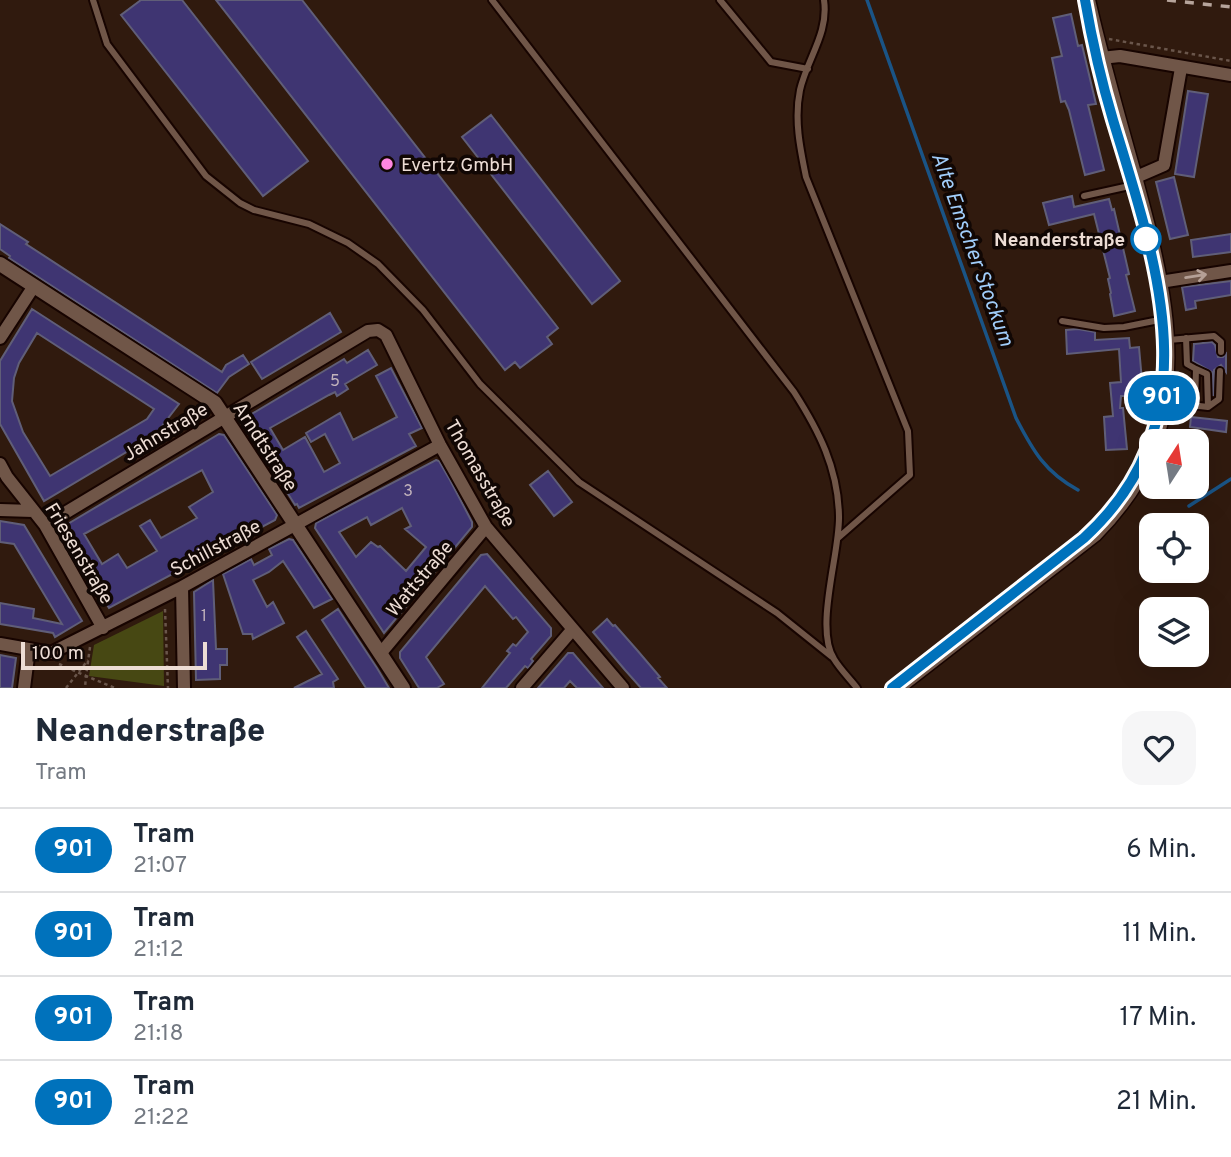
<!DOCTYPE html>
<html lang="de">
<meta charset="utf-8">
<style>
:root{--surface:#fff;--page:#f6f6f7;--text:#1f2937;--muted:#747a83;--line:#e0e1e3}
body{margin:0;font-family:Overpass,sans-serif;background:var(--page);color:var(--text);height:100vh;display:flex;flex-direction:column;font-size:26px;white-space:nowrap}
*{box-sizing:border-box;margin:0}
p{font-size:23px;color:var(--muted)}
.icon{flex:none;width:38px;height:38px;fill:none;stroke:currentColor;stroke-width:2;stroke-linecap:round;stroke-linejoin:round}
.map{position:relative;height:688px;overflow:hidden}
.panel{display:flex;flex-direction:column;background:var(--surface);flex:1}
.panel>*{flex:none}
.badge{padding:0 14px;border-radius:23px;font-size:24px;line-height:46px}
.needle{width:46px;rotate:12deg}
.fabs{position:absolute;left:1139px;top:429px;display:grid;gap:14px}
.fabs a{display:grid;place-items:center;width:70px;height:70px;border-radius:14px;background:var(--surface);box-shadow:0 7px 28px #0002;font-size:35px}
.scale{position:absolute;left:21px;bottom:18px;width:186px;box-sizing:border-box;padding-left:7px;border:4px solid #edddd5;border-top:0;font-size:19px;line-height:24px;white-space:nowrap;color:#edddd5;-webkit-text-stroke:5px #110704;paint-order:stroke}
.map>.badge{position:absolute;translate:-50% -50%;box-shadow:0 0 0 4px #fff}
.round{display:grid;place-items:center;flex:none;width:74px;height:74px;border-radius:21px;background:var(--page)}
.head{display:flex;align-items:center;justify-content:space-between;height:119px;padding:0 35px}
h1{font-size:33px;font-weight:800;line-height:52px}
ul{padding:0;list-style:none}
li{display:flex;align-items:center;gap:21px;height:84px;padding:0 35px;border-top:2px solid var(--line)}
li div{flex:1}
li b{display:block;font-size:26px}
li em{font-style:normal}
li .badge{min-width:77px;font-weight:700;text-align:center}
.map>svg:first-child{display:block}
.green{fill:#474813}
.lines{fill:none;stroke-linecap:round;stroke-linejoin:round}
.stream{stroke:#1a5486;stroke-width:3.5}
.building{fill:#3f3572;stroke:#605e78;stroke-width:2;fill-rule:evenodd}
.service-casing{stroke:#170400;stroke-width:10}
.minor-casing{stroke:#170400;stroke-width:16}
.tertiary-casing{stroke:#170400;stroke-width:18}
.secondary-casing{stroke:#170400;stroke-width:19}
.path{stroke:#6a564b;stroke-width:2.5;stroke-dasharray:3.5 3.5;stroke-linecap:butt}
.service{stroke:#705648;stroke-width:6}
.minor{stroke:#705648;stroke-width:12}
.tertiary{stroke:#705648;stroke-width:14}
.secondary{stroke:#705648;stroke-width:16}
.tram{stroke:#b6a49b;stroke-width:2}
.rail{stroke:#b6a49b;stroke-width:3.5;stroke-dasharray:9 9;stroke-linecap:butt}
.oneway{stroke:#b5a096}
.line-casing{stroke:#fff;stroke-width:16}
.line{stroke:#0072bc;stroke-width:10}
.poi-dot{fill:#fe86e1;stroke:#110704;stroke-width:2.5}
.stop-dot{fill:#fff;stroke:#0072bc;stroke-width:3.5}
.labels{text-anchor:middle;stroke-width:7;stroke-linejoin:round;paint-order:stroke}
.number-label{font-size:16px;fill:#c2b3bc}
.poi-label{font-size:19px;fill:#edddd5;stroke:#110704;text-anchor:start}
.stop-label{font-size:19px;font-weight:bold;fill:#edddd5;stroke:#110704;text-anchor:end}
.street-label{font-size:19px;fill:#edddd5;stroke:#110704}
.water-label{font-size:21px;font-style:italic;fill:#a1cdfa;stroke:#110704}
</style>
<div class="map">
<svg width="1231" height="688" viewBox="0 0 1231 688">
<rect width="100%" height="100%" fill="#301a0e"/>
<path class="green" d="M163,611L164,686L89,676L94,645Z"/>
<g class="lines">
<path class="stream" d="M867,0L1016,418C1033,451 1045,472 1078,490
M1189,506L1231,479"/>
</g>
<path class="building" d="M141,0H182L308,161L263,196L121,15Z
M216,0H302L558,328L547,337L552,344L520,368L515,362L505,370Z
M1071,14L1078,46L1082,45L1096,104L1088,105L1104,170L1085,175L1069,110L1065,101L1061,102L1052,58L1062,56L1053,18Z
M1188,91L1208,94L1194,177L1175,174Z
M491,115L620,281L592,304L462,137Z
M1174,177L1188,235L1170,239L1156,182Z
M1072,196L1074,207L1109,199L1112,210L1114,209L1129,274L1126,275L1135,311L1114,316L1110,294L1111,293L1108,279L1110,278L1094,214L1049,225L1043,203Z
M0,224L28,242L26,244L222,372L226,365L243,355L249,364L229,377L217,393L9,258L10,256L0,249Z
M1231,234V252L1193,257L1191,240Z
M1231,281V295L1195,301L1196,308L1186,310L1182,287Z
M32,309L179,404L155,435L44,501L0,424V361ZM37,333L154,409L147,419L50,476L23,432L12,401L14,378L19,363Z
M330,313L341,332L262,379L251,362Z
M1078,329L1095,332V340L1129,338L1130,348L1139,347L1142,381L1130,382L1131,396H1121L1120,408H1123L1127,449L1106,450L1104,417L1113,416L1110,383L1121,382L1119,349L1067,354L1066,330Z
M1212,342L1215,345L1218,357H1223L1226,354V372L1221,365L1214,370L1213,396L1212,372L1193,361L1194,344Z
M368,350L377,365L345,384L348,389L337,396L335,392L329,395L270,428L283,450L305,437L324,472L340,463L325,434L311,442L306,433L340,413L353,440L397,417L376,376L391,368L422,428L409,434L416,446L299,508L297,504L295,505L244,423L245,418L344,359L347,363Z
M1191,417L1227,421L1226,432L1190,427Z
M219,434L224,435L277,515L275,520L214,552L212,546V553L109,608L75,553L80,550L66,525ZM202,470L213,492L189,507L197,518L161,538L150,520L140,526L157,551L127,568L118,554L102,564L84,534Z
M436,460L439,461L450,480L472,522V527L384,633L315,528L316,523ZM402,508L411,526L405,529L426,547L406,571L380,546L378,547L371,542L356,557L339,532L367,517L371,525Z
M548,471L572,502L554,516L530,485Z
M0,521L24,525L82,621L55,637L53,633L0,624V603L34,609L33,618L62,624L14,544L0,542Z
M289,539L293,540L332,599L314,608L283,561L269,572L253,580L267,607L273,602L284,623L253,639L252,634H243L223,574L251,559L254,565L272,555L269,549Z
M487,554L551,628V636L531,659L533,661L528,668L525,666L506,688H482L510,653L507,651L513,644L516,646L528,632L516,617L513,619L485,586L426,657L444,684L437,688H419L400,658V652L481,555Z
M213,580L216,649H227V665H220V679L196,680L194,592Z
M338,609L377,668L389,688H366L322,620Z
M607,619L613,626L615,625L637,650L660,677L658,678L667,688H641L625,670L593,632Z
M306,631L338,679L333,682L334,688H294L322,674L297,637Z
M568,653H573L603,688H577L570,681L564,688H538Z
M0,655L16,658L12,688H0Z"/>
<g class="lines">
<defs>
<path id="service" d="M93,0L107,44L206,176L240,203L254,210L309,224L348,243L378,264L423,310L480,384L579,482L777,613L832,657
M492,0L794,392C819,431 838,468 839,516C840,553 814,628 834,659C840,669 850,679 857,688
M720,0L771,62L808,69
M824,0C829,33 807,59 800,90C794,119 800,148 806,177L908,431L910,475L838,538
M1084,196L1134,185
M1062,321L1104,328L1124,327L1164,319
M1186,338L1187,364L1196,369L1195,406
M1169,340L1214,336L1221,342V352
M1196,369L1207,374L1208,407
M1165,402L1208,407L1219,399L1220,371"/>
<path id="minor" d="M1101,58L1120,56L1231,75
M1134,178L1164,165L1181,68
M1160,282L1231,271
M0,338L34,286
M0,464L7,477L45,525L103,628
M0,510L33,511
M45,525L368,331L378,330L386,335L440,445L486,527L623,688
M182,587L184,688
M0,644L51,653L182,587L440,445
M380,654L486,527
M24,688L29,649
M522,688L573,629"/>
<path id="tertiary" d="M0,264L215,403L403,688"/>
<path id="secondary" d="M1087,0C1100,57 1116,113 1132,170C1156,259 1182,349 1155,441
M896,688L1094,534C1119,509 1138,482 1152,450"/>
</defs>
<use href="#service" class="service-casing"/>
<use href="#minor" class="minor-casing"/>
<use href="#tertiary" class="tertiary-casing"/>
<use href="#secondary" class="secondary-casing"/>
<path class="path" d="M1109,39L1231,61
M165,609L168,688
M90,647L86,676L115,688
M59,664L86,676L85,688
M66,688L88,660"/>
<use href="#service" class="service"/>
<use href="#minor" class="minor"/>
<use href="#tertiary" class="tertiary"/>
<use href="#secondary" class="secondary"/>
<path class="tram" d="M892,688C936,652 980,617 1025,583C1051,563 1080,544 1103,520C1211,410 1150,245 1113,118C1101,80 1092,40 1085,0"/>
<path class="rail" d="M1167,0L1231,7"/>
</g>
<defs><path id="oneway-shaft" d="M-6 0H5M1.5-3L5.5 0L1.5 3" fill="none" stroke-width="1.6" stroke-linecap="round" stroke-linejoin="round" transform="scale(1.75)"/></defs>
<use class="oneway" href="#oneway-shaft" transform="translate(1196 276) rotate(-9)"/>
<g class="lines">
<defs>
<path id="line" d="M892,688L1084,538C1214,419 1157,265 1113,120C1101,80 1092,40 1085,0"/>
</defs>
<use href="#line" class="line-casing"/>
<use href="#line" class="line"/>
</g>
<circle class="poi-dot" cx="387" cy="164" r="7"/>
<circle class="stop-dot" cx="1146" cy="239" r="14"/>
<g class="labels">
<g class="number-label">
<text x="335" y="386">5</text>
<text x="408" y="496">3</text>
<text x="204" y="621">1</text>
</g>
<g class="poi-label">
<text x="401" y="171">Evertz GmbH</text>
</g>
<g class="stop-label">
<text x="1125" y="246">Neanderstraße</text>
</g>
<g class="street-label">
<text transform="translate(165 431) rotate(-31)" y="7">Jahnstraße</text>
<text transform="translate(266 446) rotate(57)" y="7">Arndtstraße</text>
<text transform="translate(481 473) rotate(60)" y="7">Thomasstraße</text>
<text transform="translate(215 547) rotate(-28)" y="7">Schillstraße</text>
<text transform="translate(80 553) rotate(59)" y="7">Friesenstraße</text>
<text transform="translate(419 578) rotate(-50)" y="7">Wattstraße</text>
</g>
<g class="water-label">
<text transform="translate(973 249) rotate(70)" y="7">Alte Emscher Stockum</text>
</g>
</g>
</svg>
<div class="fabs">
<a><svg class="needle" viewBox="-14 -14 28 28"><path d="M0-13l5 13h-10z" fill="#e53935"/><path d="M0 13l5-13h-10z" fill="#747a83"/></svg></a>
<a><svg class="icon" aria-label="locate" viewBox="0 0 24 24"><circle cx="12" cy="12" r="6"/><path d="M12 2v4M12 18v4M2 12h4M18 12h4"/></svg></a>
<a><svg class="icon" aria-label="layers" viewBox="0 0 24 24"><path d="M12 4l9 5-9 5-9-5zM3 14l9 5 9-5"/></svg></a>
</div>
<div class="scale">100 m</div>
<b class="badge" style="left:1162px;top:398px;background:#0072bc;color:#fff">901</b>
</div>
<section class="panel">
<div class="head"><div><h1>Neanderstraße</h1><p>Tram</p></div><a class="round"><svg class="icon" aria-label="heart" viewBox="0 0 24 24"><path d="M12 20l-8-8c-3-5 5-10 8-4 3-6 11-1 8 4z"/></svg></a></div>
<ul>
<li><span class="badge" style="background:#0072bc;color:#fff">901</span><div><b>Tram</b><p>21:07</p></div><em>6 Min.</em></li>
<li><span class="badge" style="background:#0072bc;color:#fff">901</span><div><b>Tram</b><p>21:12</p></div><em>11 Min.</em></li>
<li><span class="badge" style="background:#0072bc;color:#fff">901</span><div><b>Tram</b><p>21:18</p></div><em>17 Min.</em></li>
<li><span class="badge" style="background:#0072bc;color:#fff">901</span><div><b>Tram</b><p>21:22</p></div><em>21 Min.</em></li>
</ul>
</section>
